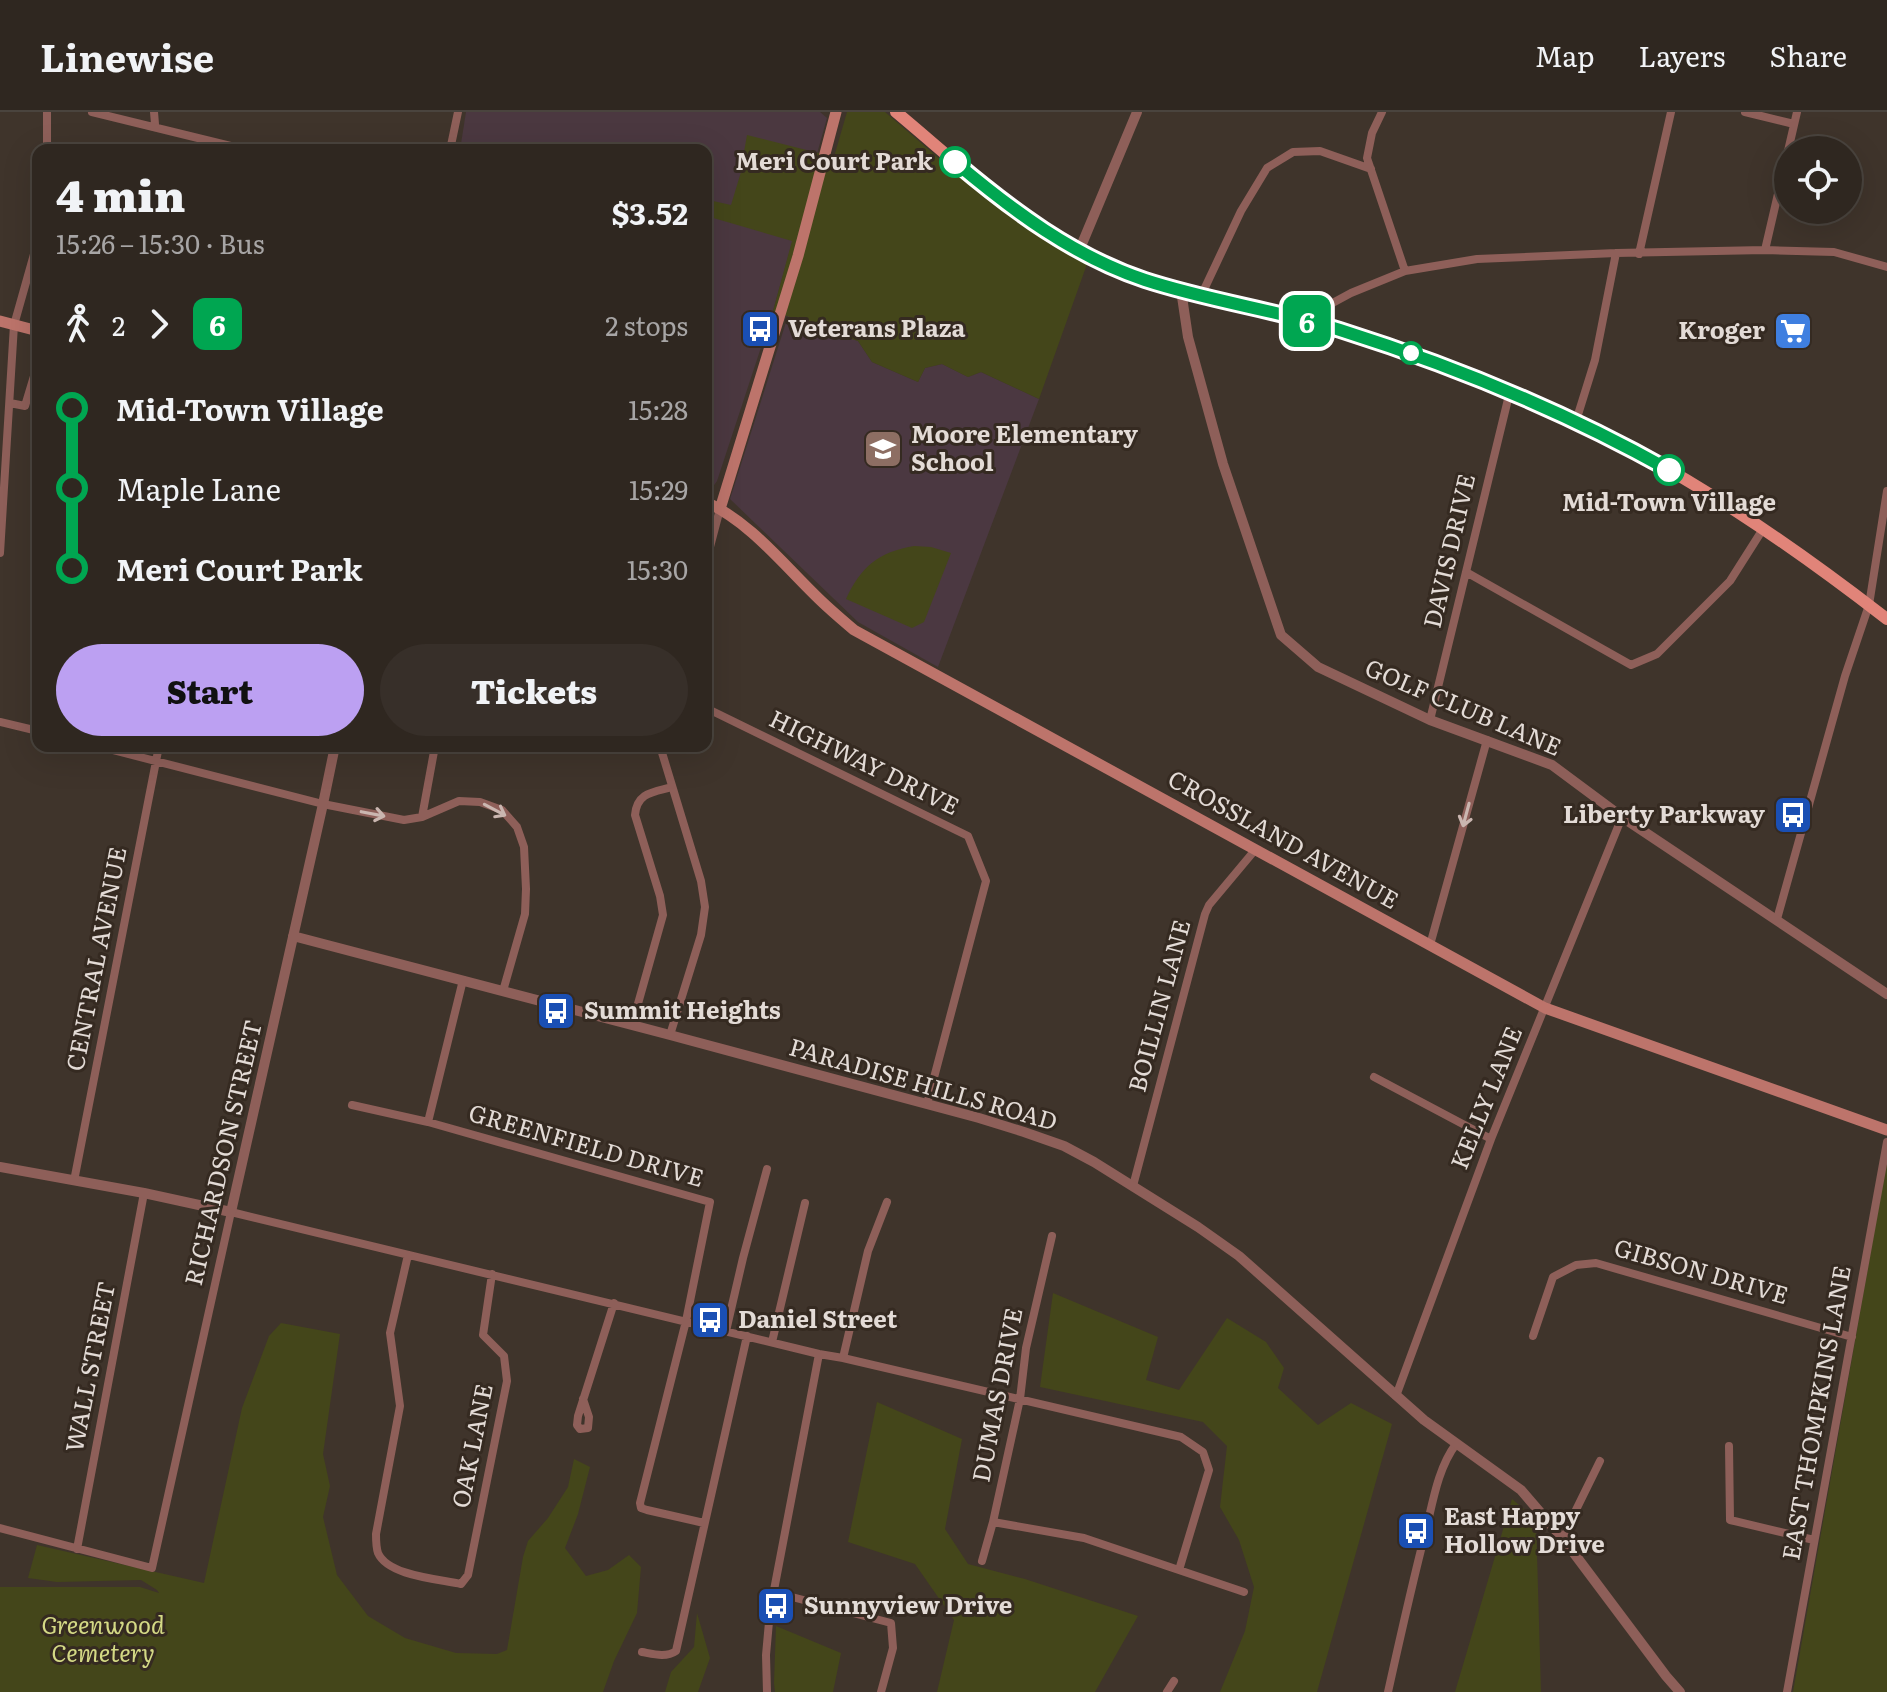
<!DOCTYPE html>
<meta charset="utf-8">
<style>
:root{--surface:#2f2720;--page:#372f29;--text:#f1f3f6;--muted:#a7a5a5;--line:#4a443e;--accent:#bca0f2}
body{margin:0;font-family:Literata,serif;background:var(--page);color:var(--text);height:100vh;display:flex;flex-direction:column;font-size:30px;white-space:nowrap}
*{box-sizing:border-box;margin:0}
p{font-size:26px;color:var(--muted)}
.icon{flex:none;width:44px;height:44px;fill:none;stroke:currentColor;stroke-width:2;stroke-linecap:round;stroke-linejoin:round}
.map{position:relative;flex:1;overflow:hidden}
.panel{position:absolute;left:32px;top:32px;width:680px;height:608px;display:flex;flex-direction:column;background:var(--surface);border-radius:16px;box-shadow:0 8px 32px #0002,0 0 0 2px var(--line)}
.panel>*{flex:none}
.badge{padding:0 16px;border-radius:12px;font-size:28px;line-height:52px}
.buttons{position:absolute;left:1774px;top:24px;display:grid;gap:16px}
.buttons a{display:grid;place-items:center;width:88px;height:88px;border-radius:50%;background:var(--surface);box-shadow:0 8px 32px #0002,0 0 0 2px var(--line);font-size:40px}
.map>.badge{position:absolute;translate:-50% -50%;box-shadow:0 0 0 4px #fff}
.legs{display:flex;align-items:center;gap:12px;height:88px;padding:0 24px;font-size:26px}
.legs p{margin-inline-start:auto}
.headline{display:flex;align-items:center;justify-content:space-between;height:136px;padding:0 24px}
h1{font-size:44px;font-weight:800;line-height:60px}
.primary-button{display:flex;gap:16px;margin-top:auto;padding:16px 24px}
.primary-button a{flex:1;height:92px;border-radius:48px;background:var(--accent);color:#111;font-size:32px;font-weight:800;line-height:92px;text-align:center}
.primary-button a+a{background:var(--page);color:var(--text)}
ul{padding:0 24px;list-style:none}
li{display:flex;align-items:center;gap:28px;height:80px;font-size:30px}
li i{display:grid;place-items:center;width:12px;height:100%;margin:0 10px;background:currentColor}
li i::after{content:'';width:20px;height:20px;margin:-10px;border:6px solid;border-radius:50%;background:var(--surface)}
li p{margin-inline-start:auto}
li:first-child i{background:linear-gradient(#0000 50%,currentColor 0)}
li:last-child i{background:linear-gradient(currentColor 50%,#0000 0)}
header{display:flex;align-items:center;gap:48px;box-sizing:border-box;height:112px;padding:0 40px;background:var(--surface);border-bottom:2px solid var(--line)}
header strong{font-size:38px}
nav{display:flex;gap:44px;margin-inline-start:auto;font-size:28px}
.map>svg:first-child{display:block}
.commercial{fill:#4b3840}
.education{fill:#4b3841}
.green{fill:#44461a}
.lines{fill:none;stroke-linecap:round;stroke-linejoin:round}
.minor{stroke:#8e5f59;stroke-width:8}
.tertiary{stroke:#8e5f59;stroke-width:10}
.secondary{stroke:#bd746b;stroke-width:11}
.primary{stroke:#e18479;stroke-width:12}
.oneway{stroke:#cab6b0}
.line-1-casing{stroke:#fff;stroke-width:18}
.line-1{stroke:#00a651;stroke-width:12}
.stop-1-dot{fill:#fff;stroke:#00a651;stroke-width:4}
.labels{text-anchor:middle;stroke-width:6;stroke-linejoin:round;paint-order:stroke}
.stop-label{font-size:24px;font-weight:bold;fill:#e3dbd6;stroke:#352a21;text-anchor:end}
.poi-label{font-size:24px;font-weight:bold;fill:#e3dbd6;stroke:#352a21;text-anchor:start}
.street-label{font-size:24px;fill:#e3dbd6;stroke:#352a21}
.park-label{font-size:24px;font-style:italic;fill:#d4d985;stroke:#352a21}
</style>
<header>
<strong>Linewise</strong>
<nav><a>Map</a><a>Layers</a><a>Share</a></nav>
</header>
<div class="map">
<svg width="1887" height="1580" viewBox="0 0 1887 1580">
<rect width="100%" height="100%" fill="#3f342b"/>
<path class="commercial" d="M466,0H820L827,6L773,199L717,369L712,376L706,377V38H460Z"/>
<path class="education" d="M788,204L858,229L872,250L918,270L925,256L942,252L968,265L981,260L1039,287L938,555L858,510L730,387Z"/>
<path class="green" d="M847,0H885L990,90L1031,118L1087,152L1039,287L981,260L968,265L942,252L925,256L918,270L872,250L858,229L773,199L792,129L710,105L713,89L731,93L741,60H743L747,41L744,40L747,23L834,45Z
M914,434L931,435L951,441L924,510L912,516L846,487C861,455 878,440 914,434Z
M1887,1048V1580H1793Z
M1053,1181L1158,1225L1146,1268L1179,1278L1227,1206L1266,1230L1284,1256L1278,1276L1318,1313L1351,1291L1392,1312L1317,1580H1220L1245,1519L1254,1475L1239,1428L1220,1395L1227,1334L1203,1310L1040,1275Z
M281,1211L340,1222L323,1342L330,1374L323,1405L337,1463L368,1504L405,1526L456,1541L497,1542L507,1538L523,1445L528,1429L548,1406L568,1375L574,1347L590,1355L578,1402L565,1436L586,1464L608,1458L629,1443L641,1455L637,1501L614,1549L603,1580H0V1475H140L159,1481L157,1478L141,1468L57,1470L28,1466L37,1433L204,1471L242,1296L269,1224Z
M877,1290L962,1327L945,1417L968,1452L1025,1467L1138,1504L1095,1580H937L954,1508L915,1452L848,1430Z
M1512,1387L1536,1407L1541,1580H1455Z
M697,1501L710,1546L698,1580H665L671,1560L694,1535Z
M776,1514L841,1541L833,1580H775L774,1571Z"/>
<g class="lines">
<path class="minor" d="M47,0V38
M92,0L247,38
M154,0L155,12
M1382,0L1372,21L1367,46L1405,159
M1745,0L1794,12
M450,38L458,0
M1765,138L1797,0
M1639,142L1671,0
M1201,184L1241,99L1267,56L1293,40L1320,39L1371,57
M1303,207L1351,181L1405,159L1477,147L1616,141L1765,138L1834,140L1887,155
M10,291L25,294L38,251
M1576,309L1595,248L1616,141
M0,441L14,213L38,128
M706,450L720,397
M1466,460L1631,553L1657,542L1730,469L1763,417
M706,596L968,724L986,769L927,992
M1430,608L1510,279
M0,610L38,619
M97,634L323,692L404,708L422,705L459,689L480,690L502,698L517,715L524,735L526,777L525,802L503,879
M660,634L701,769L705,795L701,823L670,923
M422,705L435,634
M1777,807L1845,564L1869,493L1887,379
M1430,833L1487,628
M632,913L663,803L660,784L635,703C637,680 654,680 672,675
M1374,965L1491,1027
M352,993L428,1010L710,1090L686,1209L640,1391L641,1396L647,1398L704,1411
M428,1010L463,868
M74,1069L159,634
M1133,1074L1205,802L1209,793L1255,738
M408,1143L390,1221L400,1294L376,1422C376,1428 376,1435 378,1441C388,1464 439,1467 461,1472L468,1463L507,1269L504,1244L483,1223L492,1162
M726,1219L743,1146L767,1057
M1533,1224L1553,1165L1576,1153L1596,1151L1852,1225
M772,1230L805,1091
M843,1246L868,1139L887,1090
M1396,1284L1491,1027L1622,705
M583,1287L589,1305L588,1316L580,1317L577,1313L578,1304L614,1191
M1729,1334L1730,1408L1814,1428
M993,1410L1084,1426L1244,1480
M0,1416L152,1456L231,1100L819,1242L843,1246L1181,1325L1203,1340L1209,1358L1179,1458
M1564,1428L1573,1404L1600,1349
M77,1437L144,1081
M982,1449L993,1410L1020,1287L1026,1236L1052,1124
M773,1480L891,1511L893,1536L881,1580
M642,1540C653,1542 666,1546 676,1539L747,1224
M767,1580L766,1543L770,1499L819,1242
M1167,1580L1174,1569
M1388,1580C1400,1526 1412,1472 1426,1418C1433,1389 1438,1356 1456,1332
M1787,1580L1887,1030"/>
<path class="tertiary" d="M1079,139L1137,0
M1181,178L1188,225L1223,352L1281,523L1318,555L1430,608L1552,653L1622,705L1887,882
M293,824L670,923L979,1006L1024,1020L1064,1034L1094,1050L1198,1115L1239,1144L1424,1308L1521,1378L1564,1428L1666,1564L1680,1580
M0,1055L144,1081L231,1100L323,692L335,634"/>
<path class="secondary" d="M0,209L38,219
M706,390C750,410 782,451 816,484C828,496 841,507 854,518L1545,896L1887,1018
M720,397L798,144L836,0"/>
<path class="primary" d="M896,0C955,49 1011,103 1079,139C1149,177 1228,188 1304,208C1362,223 1420,243 1476,265C1568,301 1657,347 1739,401C1790,434 1839,470 1887,507"/>
</g>
<defs><path id="oneway-shaft" d="M-6 0H5M1.5-3L5.5 0L1.5 3" fill="none" stroke-width="1.6" stroke-linecap="round" stroke-linejoin="round" transform="scale(2)"/></defs>
<g class="oneway">
<use href="#oneway-shaft" transform="translate(495 698) rotate(28)"/>
<use href="#oneway-shaft" transform="translate(373 702) rotate(11)"/>
<use href="#oneway-shaft" transform="translate(1466 703) rotate(105)"/>
</g>
<g class="lines">
<defs>
<path id="line-1" d="M955,50C1012,98 1073,144 1145,168C1209,189 1276,198 1340,218C1454,254 1564,299 1669,358"/>
</defs>
<use href="#line-1" class="line-1-casing"/>
<use href="#line-1" class="line-1"/>
</g>
<defs>
<symbol id="bus-square" viewBox="-11 -11 22 22"><rect x="-9" y="-9" width="18" height="18" rx="4" fill="#1a4fb4" stroke="#352a21"/><path d="M-5-6H5V4H4V6H2V4H-2V6H-4V4H-5ZM-3.5-4V0h7V-4ZM-3.5 1.2v1.5H-2V1.2ZM2 1.2v1.5H3.5V1.2Z" fill="#fff"/></symbol>
<symbol id="supermarket-square" viewBox="-11 -11 22 22"><rect x="-9" y="-9" width="18" height="18" rx="4" fill="#3f7fe0" stroke="#352a21"/><path d="M-6-5.5h2.5l.6 2H6L4.5 2H-2.5L-4.4-4H-6ZM-1.5 3.2a1.3 1.3 0 1 0 .1 0ZM3 3.2a1.3 1.3 0 1 0 .1 0Z" fill="#fff"/></symbol>
<symbol id="school-square" viewBox="-11 -11 22 22"><rect x="-9" y="-9" width="18" height="18" rx="4" fill="#8d6e63" stroke="#352a21"/><path d="M0-5L7-2L0 1L-7-2ZM-4 1L0 2.5L4 1V4Q0 6-4 4Z" fill="#fff"/></symbol>
</defs>
<g fill-rule="evenodd">
<use href="#bus-square" x="738" y="195" width="44" height="44"/>
<use href="#supermarket-square" x="1771" y="197" width="44" height="44"/>
<use href="#school-square" x="861" y="315" width="44" height="44"/>
<use href="#bus-square" x="1771" y="681" width="44" height="44"/>
<use href="#bus-square" x="534" y="877" width="44" height="44"/>
<use href="#bus-square" x="688" y="1186" width="44" height="44"/>
<use href="#bus-square" x="1394" y="1397" width="44" height="44"/>
<use href="#bus-square" x="754" y="1472" width="44" height="44"/>
</g>
<g class="stop-1-dot">
<circle cx="955" cy="50" r="14"/>
<circle cx="1411" cy="241" r="10"/>
<circle cx="1669" cy="358" r="14"/>
</g>
<g class="labels">
<g class="stop-label">
<text x="933" y="58">Meri Court Park</text>
<text x="1669" y="399" text-anchor="middle">Mid-Town Village</text>
</g>
<g class="poi-label">
<text x="788" y="225">Veterans Plaza</text>
<text x="1765" y="227" text-anchor="end">Kroger</text>
<text x="911" y="331">Moore Elementary<tspan x="911" dy="28">School</tspan></text>
<text x="1765" y="711" text-anchor="end">Liberty Parkway</text>
<text x="584" y="907">Summit Heights</text>
<text x="738" y="1216">Daniel Street</text>
<text x="1444" y="1413">East Happy<tspan x="1444" dy="28">Hollow Drive</tspan></text>
<text x="804" y="1502">Sunnyview Drive</text>
</g>
<g class="street-label">
<text transform="translate(1450 439) rotate(-77)" y="8">DAVIS DRIVE</text>
<text transform="translate(1463 596) rotate(23)" y="8">GOLF CLUB LANE</text>
<text transform="translate(864 651) rotate(26)" y="8">HIGHWAY DRIVE</text>
<text transform="translate(1283 728) rotate(29)" y="8">CROSSLAND AVENUE</text>
<text transform="translate(97 847) rotate(-79)" y="8">CENTRAL AVENUE</text>
<text transform="translate(1160 894) rotate(-75)" y="8">BOILLIN LANE</text>
<text transform="translate(923 973) rotate(16)" y="8">PARADISE HILLS ROAD</text>
<text transform="translate(1487 986) rotate(-68)" y="8">KELLY LANE</text>
<text transform="translate(586 1034) rotate(16)" y="8">GREENFIELD DRIVE</text>
<text transform="translate(224 1041) rotate(-77)" y="8">RICHARDSON STREET</text>
<text transform="translate(1701 1160) rotate(16)" y="8">GIBSON DRIVE</text>
<text transform="translate(91 1255) rotate(-79)" y="8">WALL STREET</text>
<text transform="translate(998 1283) rotate(-79)" y="8">DUMAS DRIVE</text>
<text transform="translate(1817 1301) rotate(-80)" y="8">EAST THOMPKINS LANE</text>
<text transform="translate(473 1334) rotate(-79)" y="8">OAK LANE</text>
</g>
<g class="park-label">
<text x="103" y="1522">Greenwood<tspan x="103" dy="28">Cemetery</tspan></text>
</g>
</g>
</svg>
<div class="buttons">
<a><svg class="icon" aria-label="locate" viewBox="0 0 24 24"><circle cx="12" cy="12" r="6"/><path d="M12 2v4M12 18v4M2 12h4M18 12h4"/></svg></a>
</div>
<b class="badge" style="left:1307px;top:209px;background:#00a651;color:#fff">6</b>
<section class="panel">
<div class="headline"><div><h1>4 min</h1><p>15:26 – 15:30 · Bus</p></div><b>$3.52</b></div>
<div class="legs"><svg class="icon" aria-label="walk" viewBox="0 0 24 24"><circle cx="13" cy="4" r="2"/><path d="M13 8l-2 6 4 7M11 14l-3 7M7 12l3-4h3l4 4"/></svg>2<svg class="icon" aria-label="forward" viewBox="0 0 24 24"><path d="M9 5l7 7-7 7"/></svg><b class="badge" style="background:#00a651;color:#fff">6</b><p>2 stops</p></div>
<ul>
<li><i style="color:#00a651"></i><b>Mid-Town Village</b><p>15:28</p></li>
<li><i style="color:#00a651"></i><span>Maple Lane</span><p>15:29</p></li>
<li><i style="color:#00a651"></i><b>Meri Court Park</b><p>15:30</p></li>
</ul>
<div class="primary-button"><a>Start</a><a>Tickets</a></div>
</section>
</div>
